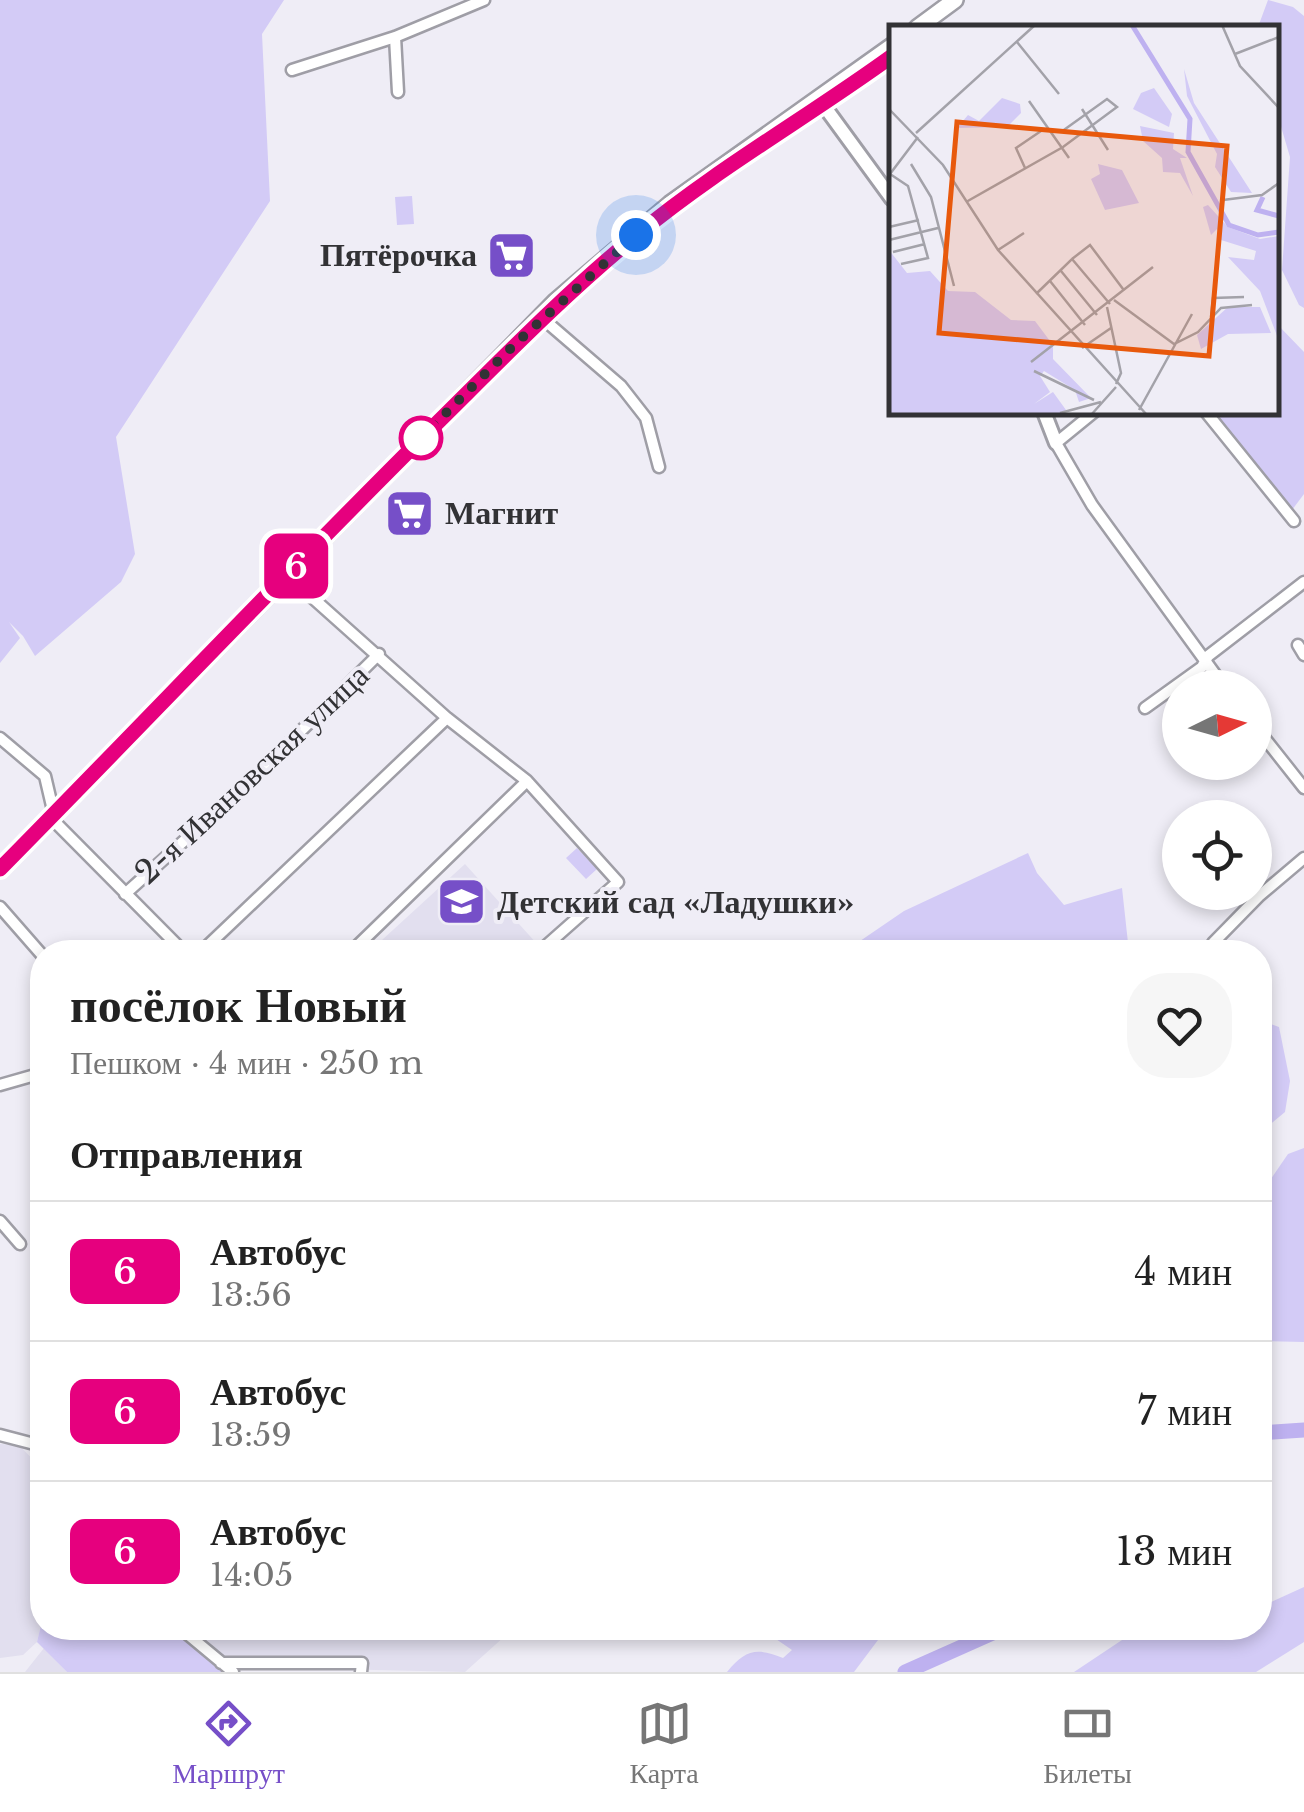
<!DOCTYPE html>
<html lang="ru">
<meta charset="utf-8">
<style>
:root{--surface:#fff;--page:#f6f6f6;--text:#222;--muted:#767676;--line:#e0e0e0;--accent:#764fc8}
body{margin:0;font-family:"Libre Baskerville",serif;background:var(--page);color:var(--text);height:100vh;display:flex;flex-direction:column;font-size:38px;white-space:nowrap}
*{box-sizing:border-box;margin:0}
p{font-size:32px;color:var(--muted)}
.icon{flex:none;width:55px;height:55px;fill:none;stroke:currentColor;stroke-width:2;stroke-linecap:round;stroke-linejoin:round}
.map{position:relative;flex:1;overflow:hidden}
.details{position:absolute;left:30px;top:940px;width:1242px;height:700px;display:flex;flex-direction:column;background:var(--surface);border-radius:40px;box-shadow:0 5px 15px #0003}
.details>*{flex:none}
.badge{padding:0 20px;border-radius:15px;font-size:35px;line-height:65px}
.needle{width:65px;rotate:85deg}
.fabs{position:absolute;left:1162px;top:670px;display:grid;gap:20px}
.fabs a{display:grid;place-items:center;width:110px;height:110px;border-radius:50%;background:var(--surface);box-shadow:0 5px 15px #0003;font-size:50px}
.you{position:absolute;width:50px;height:50px;margin:-25px;border:8px solid #fff;border-radius:50%;background:#1a73e8;box-shadow:0 0 0 15px #1a73e833}
.map>.badge{position:absolute;translate:-50% -50%;box-shadow:0 0 0 5px #fff}
h2{padding:0 40px;font-size:38px;line-height:90px}
.round{display:grid;place-items:center;flex:none;width:105px;height:105px;border-radius:40px;background:var(--page)}
.summary{display:flex;align-items:center;justify-content:space-between;height:170px;padding:0 40px}
h1{font-size:48px;font-weight:800;line-height:75px}
ul{padding:0;list-style:none}
li{display:flex;align-items:center;gap:30px;height:140px;padding:0 40px;border-top:2px solid var(--line)}
li div{flex:1}
li b{display:block;font-size:38px}
li em{font-style:normal}
li .badge{min-width:110px;font-weight:700;text-align:center}
.tab-bar{display:flex;justify-content:space-around;align-items:center;height:140px;border-top:2px solid var(--line);background:var(--surface);font-size:28px;color:var(--muted)}
.tab-bar a{display:grid;justify-items:center;gap:5px}
.tab-bar .on{color:var(--accent)}
.map>svg:first-child{display:block}
.built{fill:#e2dfef}
.green{fill:#d3cbf6}
.lines{fill:none;stroke-linecap:round;stroke-linejoin:round}
.river{stroke:#beb1f0;stroke-width:15}
.minor-casing{stroke:#9f9ea6;stroke-width:15}
.tertiary-casing{stroke:#9f9ea6;stroke-width:18}
.primary-casing{stroke:#9f9ea6;stroke-width:20}
.minor{stroke:#fff;stroke-width:10}
.tertiary{stroke:#fff;stroke-width:12}
.primary{stroke:#fff;stroke-width:15}
.line-casing{stroke:#fff;stroke-width:22}
.line{stroke:#e6007e;stroke-width:15}
.walk{stroke:#323235;stroke-width:10;stroke-dasharray:0 18}
.stop-dot{fill:#fff;stroke:#e6007e;stroke-width:5}
.labels{text-anchor:middle;stroke-width:8;stroke-linejoin:round;paint-order:stroke}
.poi-label{font-size:32px;font-weight:bold;fill:#323235;stroke:#efedf6;text-anchor:start}
.street-label{font-size:32px;fill:#323235;stroke:#efedf6}
.inset-river{fill:none;stroke:#beb1f0;stroke-width:5}
.inset-road{fill:none;stroke:#a3a2a9;stroke-width:2.5}
.view{fill:#e8590c;fill-opacity:0.15;stroke:#e8590c;stroke-width:5}
.inset-edge{fill:none;stroke:#323235;stroke-width:5}
</style>
<div class="map">
<svg width="1304" height="1672" viewBox="0 0 1304 1672">
<rect width="100%" height="100%" fill="#efedf6"/>
<path class="built" d="M465,864L538,945L530,952H393L382,940Z
M0,1444L19,1445L42,1469V1621L37,1642L23,1655L0,1658Z
M187,1628H514L465,1672L244,1667L222,1659Z
M44,1648L67,1672H25Z"/>
<path class="green" d="M0,0H284L262,34L270,201L116,437L135,554L121,582L35,656L23,636L9,622L20,638L0,663Z
M1268,0L1293,7L1304,16V308L1299,305L1282,270L1290,157L1277,113L1276,28L1258,27Z
M412,196L414,224L397,225L395,197Z
M1277,324L1304,352V494L1292,510L1214,413L1276,412Z
M577,848L597,869L586,879L566,858Z
M1028,853L1037,873L1064,905L1122,888L1129,952H844L904,911Z
M1260,1020L1279,1027L1290,1081L1285,1112L1260,1133Z
M1304,1148V1342L1260,1341V1195L1288,1154Z
M1304,1587V1642L1256,1672H1074L1140,1628H1260V1607Z
M42,1621V1628H172L224,1672H67L37,1642Z
M760,1628H887L854,1672H727C745,1650 756,1647 783,1658L792,1650Z"/>
<g class="lines">
<path class="river" d="M1260,1433L1304,1430
M905,1672L1004,1628"/>
<defs>
<path id="minor" d="M395,37L398,92
M292,70L395,37L484,0
M542,318L621,386L646,418L659,467
M1094,412L1056,443L1092,505L1225,688
M1206,412L1294,521
M287,575L447,718L527,781L351,952
M1298,645L1304,655
M1145,708L1202,667L1208,656L1304,582
M1255,726L1304,788
M0,738L45,776L56,823L184,952
M527,781L618,882L539,952
M125,894L246,785L379,654
M0,907L42,955
M1213,943L1259,896L1304,858
M201,952L447,718
M0,1085L42,1073
M0,1221L20,1244
M0,1435L42,1446
M180,1628L233,1672
M221,1663H362L361,1672"/>
<path id="tertiary" d="M819,99L892,199
M1044,412L1056,443"/>
<path id="primary" d="M917,28L955,0
M0,869L556,301L670,204L892,46"/>
</defs>
<use href="#minor" class="minor-casing"/>
<use href="#tertiary" class="tertiary-casing"/>
<use href="#primary" class="primary-casing"/>
<use href="#minor" class="minor"/>
<use href="#tertiary" class="tertiary"/>
<use href="#primary" class="primary"/>
</g>
<g class="lines">
<defs>
<path id="line" d="M0,869C144,723 284,575 429,431C497,364 563,295 638,234C718,168 808,117 892,56"/>
</defs>
<use href="#line" class="line-casing"/>
<use href="#line" class="line"/>
<path class="walk" d="M421,438L515,344L636,235"/>
</g>
<defs>
<symbol id="supermarket-square" viewBox="-11 -11 22 22"><rect x="-9" y="-9" width="18" height="18" rx="4" fill="#764fc8" stroke="#efedf6"/><path d="M-6-5.5h2.5l.6 2H6L4.5 2H-2.5L-4.4-4H-6ZM-1.5 3.2a1.3 1.3 0 1 0 .1 0ZM3 3.2a1.3 1.3 0 1 0 .1 0Z" fill="#fff"/></symbol>
<symbol id="school-square" viewBox="-11 -11 22 22"><rect x="-9" y="-9" width="18" height="18" rx="4" fill="#764fc8" stroke="#efedf6"/><path d="M0-5L7-2L0 1L-7-2ZM-4 1L0 2.5L4 1V4Q0 6-4 4Z" fill="#fff"/></symbol>
</defs>
<g fill-rule="evenodd">
<use href="#supermarket-square" x="484" y="228" width="55" height="55"/>
<use href="#supermarket-square" x="382" y="486" width="55" height="55"/>
<use href="#school-square" x="434" y="874" width="55" height="55"/>
</g>
<circle class="stop-dot" cx="421" cy="438" r="20"/>
<g class="labels">
<g class="poi-label">
<text x="477" y="266" text-anchor="end">Пятёрочка</text>
<text x="445" y="524">Магнит</text>
<text x="497" y="913">Детский сад «Ладушки»</text>
</g>
<g class="street-label">
<text transform="translate(252 774) rotate(-43)" y="11">2-я Ивановская улица</text>
</g>
</g>
<g transform="translate(889 25)">
<rect width="390" height="390" fill="#efedf6"/>
<path d="M295,44L305,78L363,168L342,167L326,142L328,129L298,71ZM265,63L283,89L280,102L244,84L252,68ZM113,73L131,79L132,88L118,102L68,103L79,90L90,96ZM251,101L285,108L284,124L298,133H291L304,171L291,148L274,147L273,133L254,116ZM209,139L233,145L250,178L216,185L202,154L211,149ZM319,180L339,202L371,214L390,211V316L371,266L339,232L365,235L367,226L332,215L328,204L322,210L314,182ZM0,225L18,248L41,246L59,266L86,267L122,295L146,296L164,320V334L202,373L190,377L186,365L155,346L151,351L161,367L145,379L164,367L177,385L170,390H0ZM339,282H371L382,308L339,309L312,324L308,310Z" fill="#d3cbf6"/>
<path class="inset-river" d="M243,0L301,94L299,127L340,200L369,210L390,207M374,172L368,185L390,191"/>
<path class="inset-road" d="M333,0L351,41L390,83M128,17L170,69M346,29L390,12M140,76L180,133M0,84L54,140L109,225L258,390M193,84L219,125M27,108L146,0M22,139L42,172L65,261M136,143L127,123L152,106M334,175L373,170L390,158M77,177L174,122L228,82L218,74L172,107M0,202L30,195M0,215L49,203M109,225L135,208M4,227L36,219M183,234L201,220L234,264M12,239L39,233L19,161L1,149L29,112M172,246L208,290M161,256L196,300M147,269L183,234L221,279M225,275L285,319L309,307L332,283L363,280M218,282L232,348L227,359M322,292L324,273L355,272M193,323L222,303M142,337L264,242M145,346L205,375M250,385L303,289M171,388L212,377M202,390L227,362"/>
<path class="view" d="M68,97L338,121L320,331L50,308Z"/>
<rect width="390" height="390" class="inset-edge"/>
</g>
</svg>
<div class="fabs">
<a><svg class="needle" viewBox="-14 -14 28 28"><path d="M0-13l5 13h-10z" fill="#e53935"/><path d="M0 13l5-13h-10z" fill="#767676"/></svg></a>
<a><svg class="icon" aria-label="locate" viewBox="0 0 24 24"><circle cx="12" cy="12" r="6"/><path d="M12 2v4M12 18v4M2 12h4M18 12h4"/></svg></a>
</div>
<div class="you" style="left:636px;top:235px"></div>
<b class="badge" style="left:296px;top:566px;background:#e6007e;color:#fff">6</b>
<section class="details">
<div class="summary"><div><h1>посёлок Новый</h1><p>Пешком · 4 мин · 250 m</p></div><a class="round"><svg class="icon" aria-label="heart" viewBox="0 0 24 24"><path d="M12 20l-8-8c-3-5 5-10 8-4 3-6 11-1 8 4z"/></svg></a></div>
<h2>Отправления</h2>
<ul>
<li><span class="badge" style="background:#e6007e;color:#fff">6</span><div><b>Автобус</b><p>13:56</p></div><em>4 мин</em></li>
<li><span class="badge" style="background:#e6007e;color:#fff">6</span><div><b>Автобус</b><p>13:59</p></div><em>7 мин</em></li>
<li><span class="badge" style="background:#e6007e;color:#fff">6</span><div><b>Автобус</b><p>14:05</p></div><em>13 мин</em></li>
</ul>
</section>
</div>
<nav class="tab-bar">
<a class="on"><svg class="icon" aria-label="directions" viewBox="0 0 24 24"><path d="M12 3l9 9-9 9-9-9zM9 14v-3h6M13 9l2 2-2 2"/></svg>Маршрут</a>
<a><svg class="icon" aria-label="map" viewBox="0 0 24 24"><path d="M3 6l6-2 6 2 6-2v14l-6 2-6-2-6 2zM9 4v14M15 6v14"/></svg>Карта</a>
<a><svg class="icon" aria-label="tickets" viewBox="0 0 24 24"><path d="M3 7h18v10H3zM15 7v10"/></svg>Билеты</a>
</nav>
